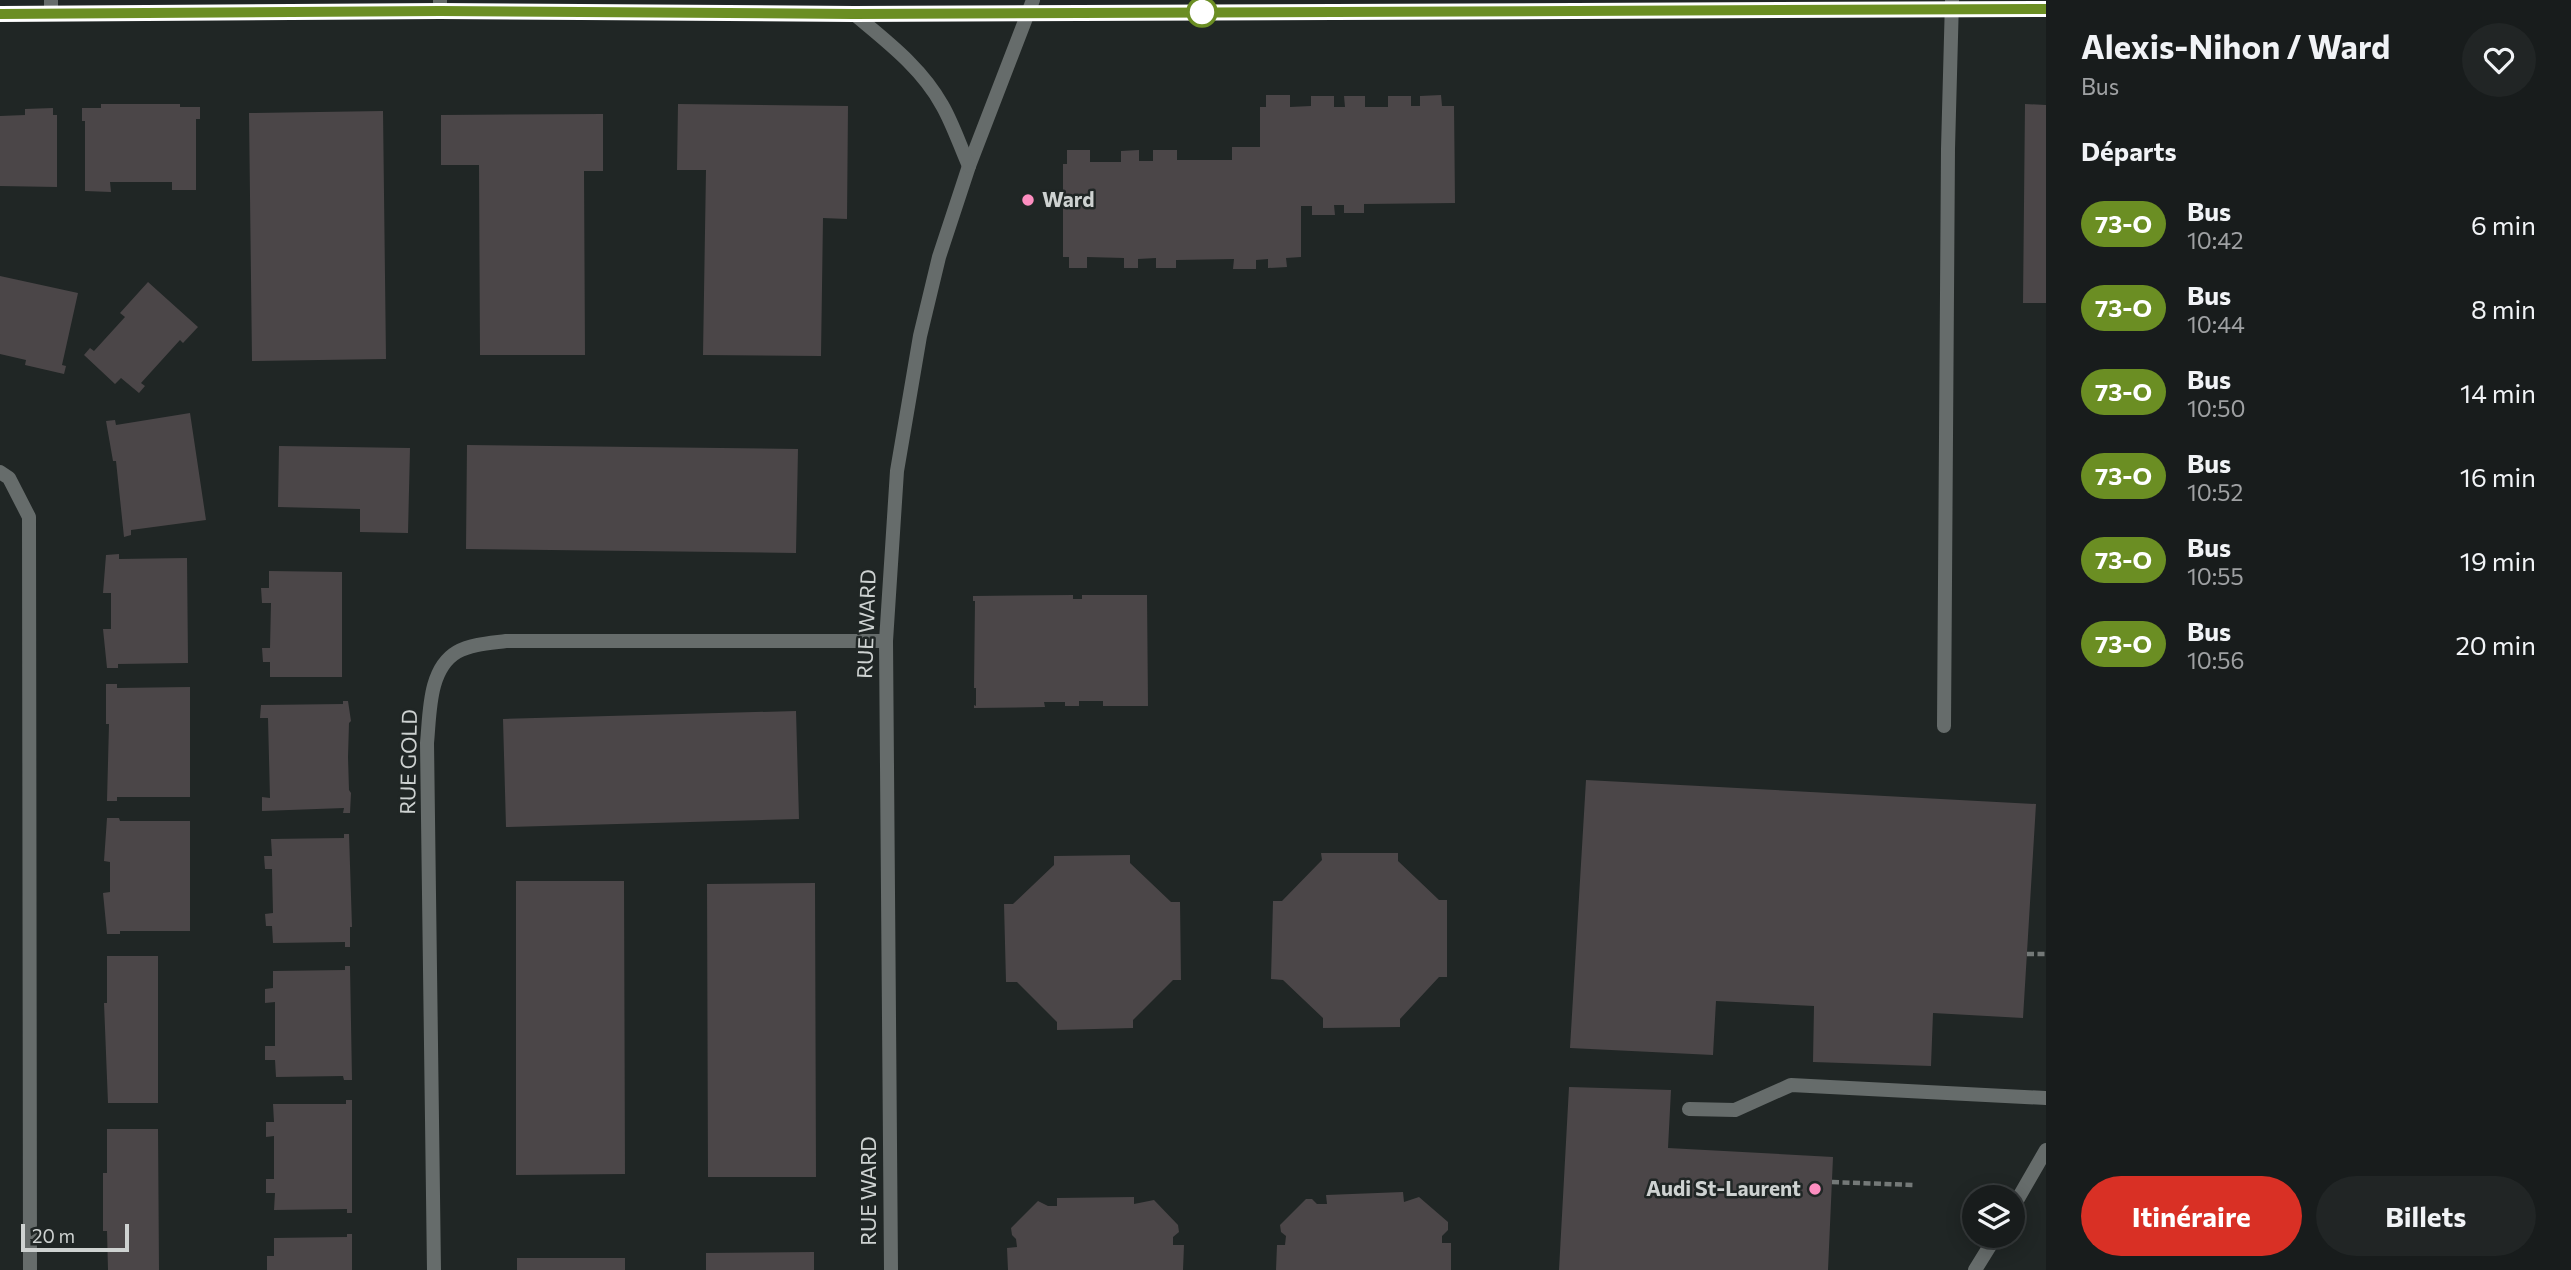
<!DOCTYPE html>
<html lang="fr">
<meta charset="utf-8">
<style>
:root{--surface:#181c1c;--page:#212525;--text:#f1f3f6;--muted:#9fa1a3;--line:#363a3b;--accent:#d93025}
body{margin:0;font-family:Commissioner,sans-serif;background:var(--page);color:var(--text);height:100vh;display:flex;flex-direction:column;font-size:26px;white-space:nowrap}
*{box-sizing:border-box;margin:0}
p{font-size:23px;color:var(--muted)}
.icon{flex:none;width:38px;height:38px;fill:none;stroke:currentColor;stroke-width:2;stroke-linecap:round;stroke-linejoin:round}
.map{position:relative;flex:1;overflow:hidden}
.details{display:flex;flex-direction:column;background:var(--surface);width:525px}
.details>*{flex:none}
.badge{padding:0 14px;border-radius:23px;font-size:24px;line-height:46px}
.tools{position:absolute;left:1962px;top:1185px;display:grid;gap:14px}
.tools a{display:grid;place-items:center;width:63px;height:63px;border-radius:50%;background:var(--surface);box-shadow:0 4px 18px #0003,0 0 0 2px var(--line);font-size:35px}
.scale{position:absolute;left:21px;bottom:18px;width:108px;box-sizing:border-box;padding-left:7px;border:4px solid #ced2d1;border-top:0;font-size:19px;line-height:24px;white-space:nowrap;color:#ced2d1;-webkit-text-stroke:5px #202625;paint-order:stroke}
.map>.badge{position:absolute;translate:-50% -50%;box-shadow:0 0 0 4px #fff}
h2{padding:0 35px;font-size:26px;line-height:63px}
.round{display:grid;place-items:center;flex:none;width:74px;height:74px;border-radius:37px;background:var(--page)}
.overview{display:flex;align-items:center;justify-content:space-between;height:119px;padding:0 35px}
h1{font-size:33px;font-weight:700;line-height:52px}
.action{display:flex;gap:14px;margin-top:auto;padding:14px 35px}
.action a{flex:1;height:80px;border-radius:42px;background:var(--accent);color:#fff;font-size:28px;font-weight:700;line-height:80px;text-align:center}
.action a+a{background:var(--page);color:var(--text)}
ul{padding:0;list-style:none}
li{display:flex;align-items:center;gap:21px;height:84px;padding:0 35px}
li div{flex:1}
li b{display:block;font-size:26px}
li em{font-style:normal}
li .badge{min-width:77px;font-weight:700;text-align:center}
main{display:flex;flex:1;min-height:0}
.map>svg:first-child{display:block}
.building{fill:#4b4648}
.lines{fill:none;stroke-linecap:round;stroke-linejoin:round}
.path{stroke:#747978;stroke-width:4.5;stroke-dasharray:7 3.5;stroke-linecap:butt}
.service{stroke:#666c6b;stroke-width:14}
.minor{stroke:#666c6b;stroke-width:14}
.tertiary{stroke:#666c6b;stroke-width:14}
.line-casing{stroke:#fff;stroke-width:16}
.line{stroke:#6b8e23;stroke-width:10}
.stop-dot{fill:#fff;stroke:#6b8e23;stroke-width:3.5}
.poi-dot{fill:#fd8ec0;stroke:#202625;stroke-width:2.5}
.labels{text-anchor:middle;stroke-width:5;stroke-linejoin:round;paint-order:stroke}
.poi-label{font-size:21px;font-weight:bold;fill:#ced2d1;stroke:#202625;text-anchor:start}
.street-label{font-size:21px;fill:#ced2d1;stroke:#202625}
</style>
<main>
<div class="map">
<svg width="2046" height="1270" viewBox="0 0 2046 1270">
<rect width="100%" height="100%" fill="#202625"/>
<path class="building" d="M1266,95H1290V107L1311,106V96H1334V107H1345L1344,96H1365V107H1388V96H1411V106H1420V96L1441,95L1442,106H1454L1455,203L1364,204V213H1344V205H1334L1335,215H1312V206H1301V257L1286,258L1287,267L1268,268V259L1256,260V269H1233L1234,259L1176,260V268H1156V258L1138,259V268H1124V258L1087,257V268H1069V257H1063V164H1067V150H1090V162H1121V151L1139,150V161H1153V150H1177V160H1232V147H1260V107H1266Z
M101,104H180V107H200V119H196V190H172V182H110L111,192L85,191V121H82V108H101Z
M678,104L848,106L847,219L823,218L821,356L703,355L706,170H677Z
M2025,104L2046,105V303H2023Z
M53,108V115H57V187L0,186V116L25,115V109Z
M383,111L386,359L252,361L249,113Z
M603,114V171H584L585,355H480L479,165H441V115Z
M0,276L78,293L62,365L66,366L64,374L25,365L26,360L0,354Z
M148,282L198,327L183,343L180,340L141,383L145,386L139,393L121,378L115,384L84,355L90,348L94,351L125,317L120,313Z
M190,413L206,520L131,530V535L124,537L116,461H113L106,421L115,420L116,425Z
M467,445L798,449L796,553L466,549Z
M279,446L410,448L408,533L360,532V509L278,507Z
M119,554V559L187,558L188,663L118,664V668H107L103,629H111V593H103L106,555Z
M269,571L342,572V677H270V662H263L262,648H270L271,603H262L261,588H269Z
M1073,595V599H1082V595H1147L1148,706H1103V701H1079V706H1065V702H1044L1045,707L974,708V705L976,706V688H974L975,601H973V596Z
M106,684H117V688L190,687V797H117V801H107L109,724H106Z
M343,701H348L351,721L349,723L348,757L349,790L351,793L350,813H343L344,808L262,811V797L270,798L268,718H260L261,705L343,704Z
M796,711L799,819L506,827L503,719Z
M1586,780L2036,804L2023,1018L1933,1013L1931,1066L1813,1062L1814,1006L1716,1001L1713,1055L1570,1048Z
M107,818H119L120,821H190V931H120V934H107L103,893L110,892V862L104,861Z
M344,834H349L352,927H350V947H345V942L273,943L272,926H266L265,914L273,913L272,869H265L264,856H272L271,839L344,838Z
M1321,853H1398V861L1439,900H1447V977H1439L1400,1019V1027L1323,1028V1018L1283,980L1271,979L1273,901H1282L1322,860Z
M1130,855V863L1171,902H1180L1181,980H1173L1133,1020V1028L1057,1030V1022L1017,982H1006L1004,904H1013L1054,865V856Z
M516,881H624L625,1174L516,1175Z
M815,883L816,1177H708L707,884Z
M107,956H158V1103H108L104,1003H107Z
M345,966H350L352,1080H344L343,1076L276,1077L275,1060H265V1046H275V1002L265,1003V989L273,988V971L345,970Z
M1569,1087L1671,1090L1668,1148L1833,1157L1828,1270H1559Z
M346,1100H352V1213H347V1209L274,1210L275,1193H266V1179H274V1136L266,1137V1122H274L273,1104H346Z
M107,1129H158L159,1270H108L107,1231H103V1173H107Z
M1403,1192L1404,1202L1419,1197L1448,1222V1230L1442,1236V1243H1451V1270H1276L1277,1245H1285L1286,1236L1281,1232L1280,1225L1306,1199H1312L1317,1204H1327L1326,1195Z
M1134,1197V1204L1154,1200L1178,1225L1179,1232L1173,1237V1245H1184L1183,1270H1008L1007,1248L1017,1247L1016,1239L1012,1235L1011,1228L1038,1201L1048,1206H1057V1198Z
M347,1234H352V1270H267V1256H274V1238L347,1237Z
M814,1252V1270H706V1253Z
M517,1258H625V1270H517Z"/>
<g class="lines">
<path class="path" d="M2027,954H2046
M1832,1182L1915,1185"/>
<path class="service" d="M1944,726L1948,149L1952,0
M1689,1109L1735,1110L1791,1085L2046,1098
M2012,1209L2046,1150
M1975,1270L1996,1236"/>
<path class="minor" d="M440,0V11
M51,13V0
M0,472L9,478L29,517L30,1270
M434,1270L427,743C430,714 428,669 457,652C471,644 491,643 506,641H886
M891,1270L886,641L897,471L920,336L939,257L969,166L1033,0"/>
<path class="tertiary" d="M0,14L440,11L854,14L2046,9
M854,14C886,41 921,67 942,105C953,124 960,146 969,166"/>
</g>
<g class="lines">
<defs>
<path id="line" d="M0,14L440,11L854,14L2046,9"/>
</defs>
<use href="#line" class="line-casing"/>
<use href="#line" class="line"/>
</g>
<circle class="stop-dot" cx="1202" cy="12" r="14"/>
<g class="poi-dot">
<circle cx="1028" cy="200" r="7"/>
<circle cx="1815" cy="1189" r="7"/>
</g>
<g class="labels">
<g class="poi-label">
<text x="1042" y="207">Ward</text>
<text x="1801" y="1196" text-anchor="end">Audi St-Laurent</text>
</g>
<g class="street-label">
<text transform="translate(867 624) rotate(-88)" y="7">RUE WARD</text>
<text transform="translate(409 762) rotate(-89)" y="7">RUE GOLD</text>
<text transform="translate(869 1191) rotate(-90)" y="7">RUE WARD</text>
</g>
</g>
</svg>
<div class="tools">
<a><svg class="icon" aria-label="layers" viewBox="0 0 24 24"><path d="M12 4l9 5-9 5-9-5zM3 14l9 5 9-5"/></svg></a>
</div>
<div class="scale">20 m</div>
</div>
<section class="details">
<div class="overview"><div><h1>Alexis-Nihon / Ward</h1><p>Bus</p></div><a class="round"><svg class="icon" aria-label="heart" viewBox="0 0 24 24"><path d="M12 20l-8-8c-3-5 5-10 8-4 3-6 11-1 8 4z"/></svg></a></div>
<h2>Départs</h2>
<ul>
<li><span class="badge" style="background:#6b8e23;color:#fff">73-O</span><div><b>Bus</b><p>10:42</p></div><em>6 min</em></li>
<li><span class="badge" style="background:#6b8e23;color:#fff">73-O</span><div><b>Bus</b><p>10:44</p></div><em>8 min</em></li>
<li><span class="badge" style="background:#6b8e23;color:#fff">73-O</span><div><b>Bus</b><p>10:50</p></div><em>14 min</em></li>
<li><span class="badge" style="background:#6b8e23;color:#fff">73-O</span><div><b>Bus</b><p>10:52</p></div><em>16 min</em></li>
<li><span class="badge" style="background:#6b8e23;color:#fff">73-O</span><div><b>Bus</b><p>10:55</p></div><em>19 min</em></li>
<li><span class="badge" style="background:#6b8e23;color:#fff">73-O</span><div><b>Bus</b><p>10:56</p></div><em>20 min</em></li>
</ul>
<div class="action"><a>Itinéraire</a><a>Billets</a></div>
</section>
</main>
